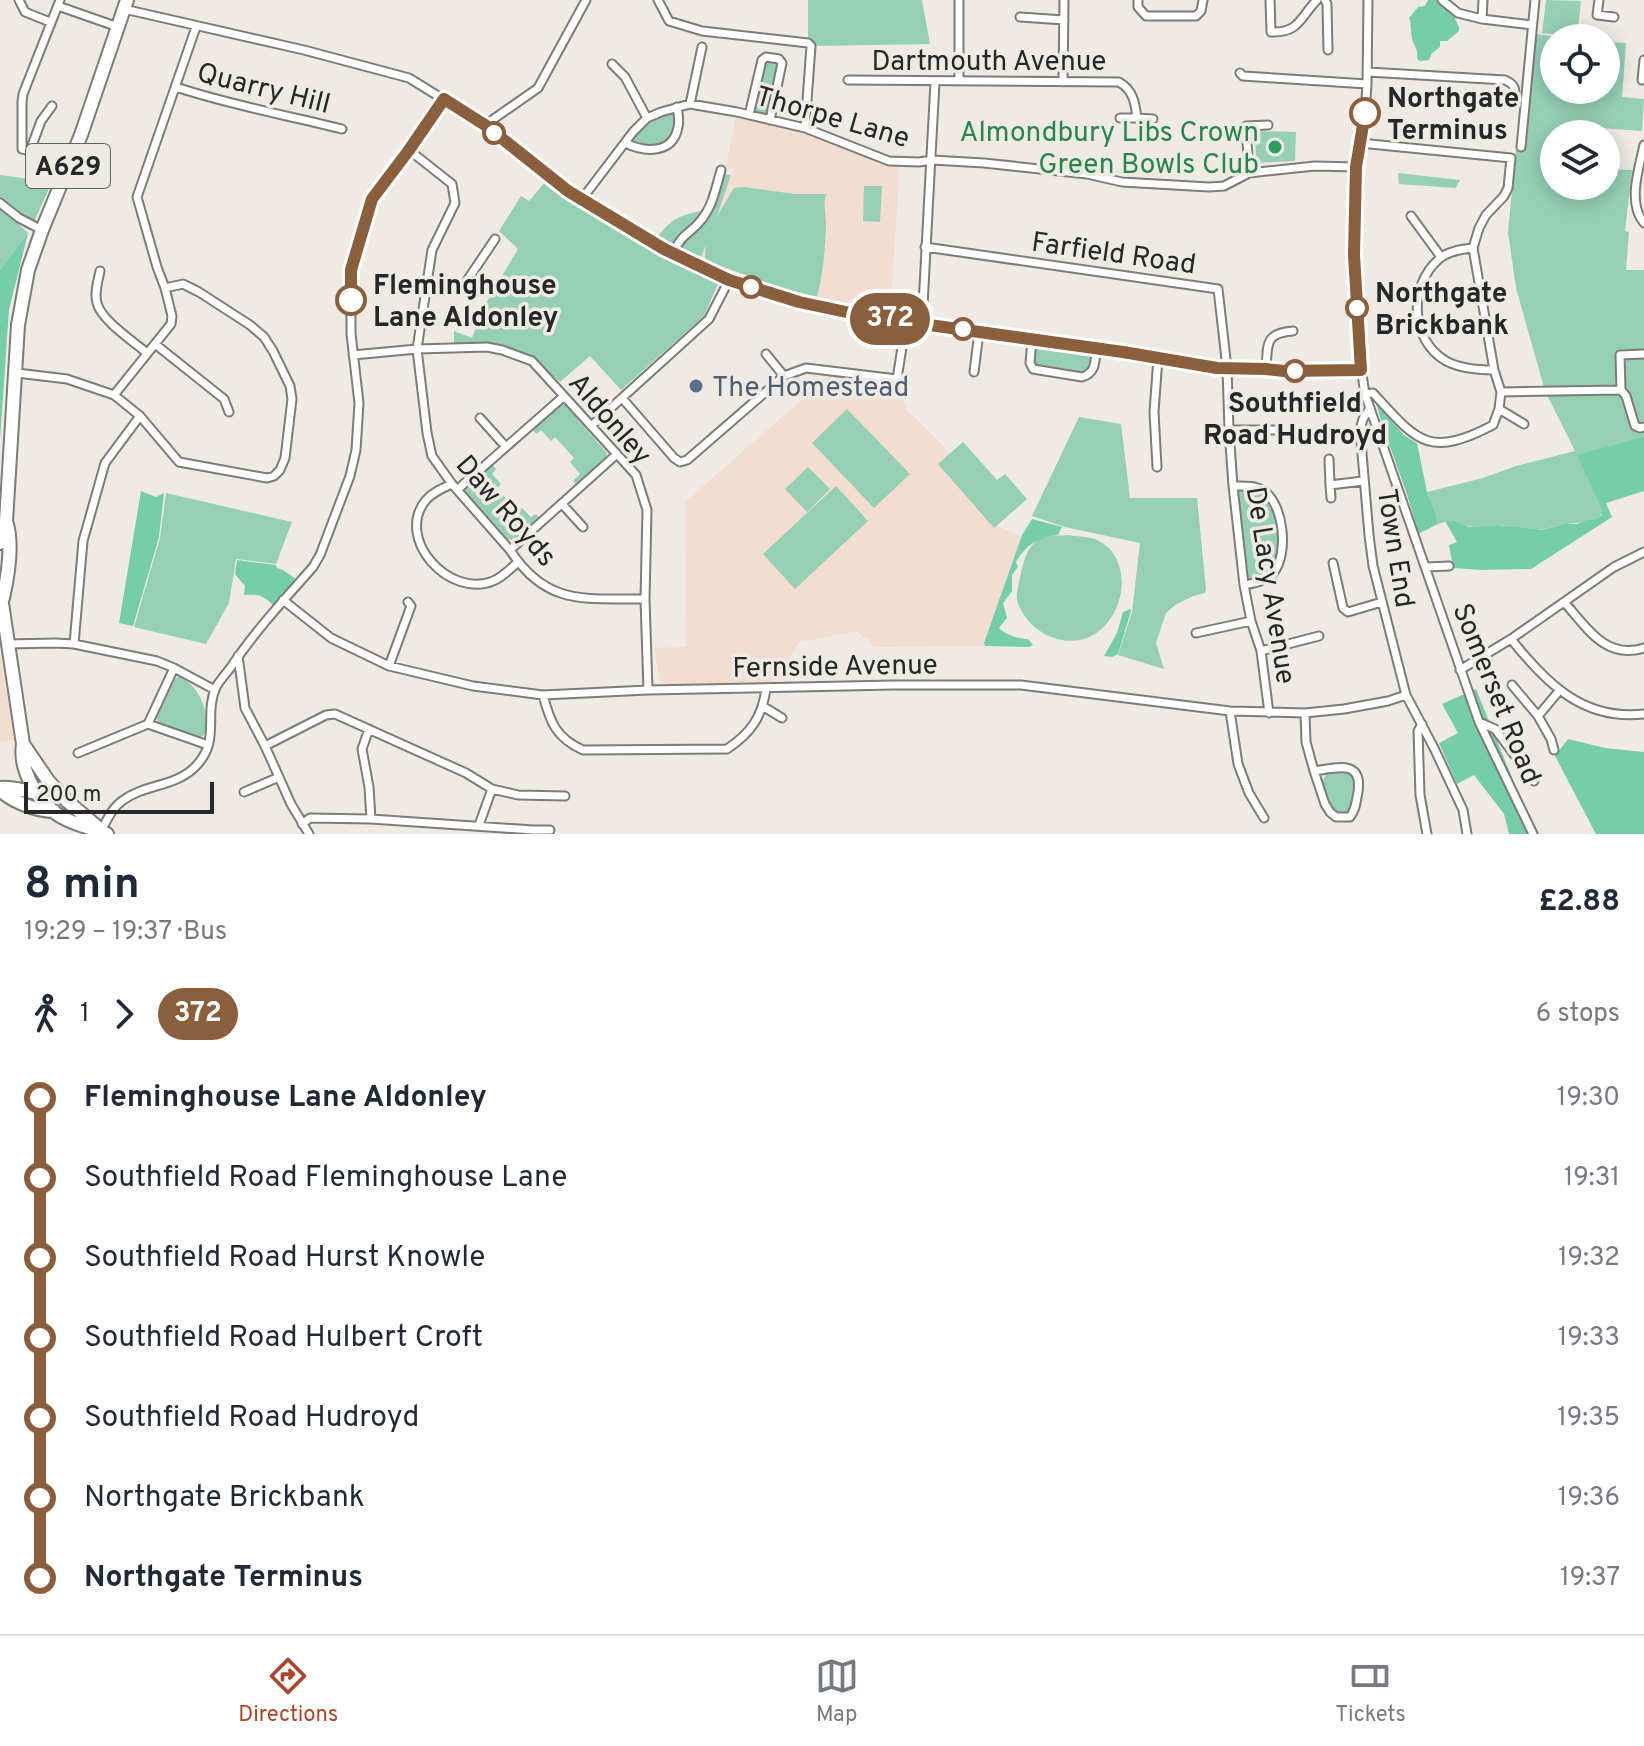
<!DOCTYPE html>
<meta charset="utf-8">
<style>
:root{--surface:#fff;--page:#f2f2f3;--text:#1f2937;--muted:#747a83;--line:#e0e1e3;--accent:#ac4425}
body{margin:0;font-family:Overpass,sans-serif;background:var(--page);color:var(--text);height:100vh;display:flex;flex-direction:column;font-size:30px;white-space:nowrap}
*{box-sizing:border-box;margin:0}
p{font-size:26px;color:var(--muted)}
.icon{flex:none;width:44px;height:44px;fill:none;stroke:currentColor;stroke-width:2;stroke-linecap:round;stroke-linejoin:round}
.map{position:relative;height:834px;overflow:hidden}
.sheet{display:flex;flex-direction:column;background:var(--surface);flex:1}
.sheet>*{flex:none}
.badge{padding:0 16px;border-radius:26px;font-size:28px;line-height:52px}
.fabs{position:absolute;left:1540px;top:24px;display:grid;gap:16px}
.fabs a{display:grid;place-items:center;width:80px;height:80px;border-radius:50%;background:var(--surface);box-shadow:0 4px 20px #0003;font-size:40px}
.scale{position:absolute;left:24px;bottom:20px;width:190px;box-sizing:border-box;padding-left:8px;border:4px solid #292725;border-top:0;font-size:22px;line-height:28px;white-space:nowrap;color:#292725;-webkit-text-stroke:6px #efeae4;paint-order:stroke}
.map>.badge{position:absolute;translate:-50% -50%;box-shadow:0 0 0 4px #fff}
.legs{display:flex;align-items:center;gap:12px;height:88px;padding:0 24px;font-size:26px}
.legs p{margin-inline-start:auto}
.head{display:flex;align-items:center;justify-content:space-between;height:136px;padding:0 24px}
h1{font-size:44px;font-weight:700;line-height:60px}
ul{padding:0 24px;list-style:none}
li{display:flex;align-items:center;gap:28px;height:80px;font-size:30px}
li i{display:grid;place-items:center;width:12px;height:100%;margin:0 10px;background:currentColor}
li i::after{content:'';width:20px;height:20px;margin:-10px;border:6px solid;border-radius:50%;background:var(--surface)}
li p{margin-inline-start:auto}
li:first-child i{background:linear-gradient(#0000 50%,currentColor 0)}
li:last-child i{background:linear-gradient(currentColor 50%,#0000 0)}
.tabs{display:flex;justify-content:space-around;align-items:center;height:112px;border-top:2px solid var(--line);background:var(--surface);font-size:22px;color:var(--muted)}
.tabs a{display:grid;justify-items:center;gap:4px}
.tabs .selected{color:var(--accent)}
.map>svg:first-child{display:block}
.industrial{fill:#f1ddce}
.education{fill:#f3dcd0}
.green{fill:#95d0b5}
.forest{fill:#76cea9}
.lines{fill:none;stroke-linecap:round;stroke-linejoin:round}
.minor-casing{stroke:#7f7b75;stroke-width:11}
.trunk-casing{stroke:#7f7b75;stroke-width:16}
.minor{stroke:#fff;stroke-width:7}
.trunk{stroke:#fff;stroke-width:12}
.line-1-casing{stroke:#fff;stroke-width:18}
.line-1{stroke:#8b5e3c;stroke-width:12}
.stop-1-dot{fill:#fff;stroke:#8b5e3c;stroke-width:4}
.leisure-dot{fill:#2e9e5b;stroke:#efeae4;stroke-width:3}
.service-dot{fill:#5c6f8a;stroke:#efeae4;stroke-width:3}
.labels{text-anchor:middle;stroke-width:7;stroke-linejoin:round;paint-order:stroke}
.shield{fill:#efeae4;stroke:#64625e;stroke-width:2}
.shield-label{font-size:26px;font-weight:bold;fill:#292725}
.street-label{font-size:28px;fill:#292725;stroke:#efeae4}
.stop-label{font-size:28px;font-weight:bold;fill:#292725;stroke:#efeae4;text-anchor:start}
.leisure-label{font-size:28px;fill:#27864d;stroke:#efeae4;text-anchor:end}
.service-label{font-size:28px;fill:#4e5e75;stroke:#efeae4;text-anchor:start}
</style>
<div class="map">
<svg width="1644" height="834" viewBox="0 0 1644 834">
<rect width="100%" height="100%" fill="#efeae4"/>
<path class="industrial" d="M0,652L14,740L0,742Z"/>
<path class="education" d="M737,112L805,128L889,161L900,159L890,319L799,302L729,280L700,260L734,169L726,166Z
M830,375L903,385L901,397L908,411L950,453L963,442L997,480L1005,474L1027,499L996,526L1021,536L983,646L874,647L866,636L864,638L858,631L799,642L782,670L774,671L775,682L665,684L660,679L654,648L686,647L685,502Z"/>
<path class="green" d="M808,0H922L930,44L815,46L808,38Z
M1546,0L1581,1L1577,37L1542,33Z
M1527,33L1567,38H1554V90H1606V42L1626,43L1622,97L1644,99L1642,131L1601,128L1600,134H1554V186H1606V169L1632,170L1625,231L1629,232L1626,270H1644V436L1578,455L1602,510V514C1591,524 1575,522 1561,525C1550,527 1541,531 1530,530C1520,529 1510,526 1499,525C1489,525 1478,528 1467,526C1454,524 1453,518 1438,524L1435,511L1427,492L1483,478L1516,466L1575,451L1545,391L1516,288L1508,232Z
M779,59L770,120L749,115L762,60Z
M677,107V132L660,148L625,143L647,118Z
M1255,131L1296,132L1295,161L1256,163Z
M1398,173L1460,180L1456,188L1399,184Z
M725,174L731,175L717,216L734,188L743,187L795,194H826C823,204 826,215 826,226C825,249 823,275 817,297L778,287L707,261L705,257L706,245L700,260L680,251L681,242L715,202Z
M0,175L52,182L34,222L0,199Z
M546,181L671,260L719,282L704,316L621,390L590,356L560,382L533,359L507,347L454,344V331L472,338L485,305L518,249L499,231L521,196L529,201Z
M864,186H882L880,222L863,221Z
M0,206L28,233L0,270Z
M705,210C694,224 682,233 671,246L656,238C674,217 678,216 705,210Z
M1032,340L1098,350L1089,375L1033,369Z
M560,404L565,405L607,453L606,458L577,485L573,481L580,474L570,462L574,458L555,437L551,441L541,430L536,434L532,429Z
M847,409L910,474L874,508L812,443Z
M1079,417L1121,424L1130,498H1197L1206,589L1205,593L1193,596L1175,605L1166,613L1156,643L1164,669L1118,655L1132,612L1140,543L1065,527L1032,516Z
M963,442L997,480L1005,474L1027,499L994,528L938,464Z
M492,464L496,469L492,474L501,484L497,488L517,511L522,508L531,517L536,514L540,518L513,540L506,539L465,492L466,486Z
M808,467L830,489L807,512L785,489Z
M836,486L868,521L795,589L763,554Z
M1233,486L1255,487L1275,505L1282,531L1275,571L1244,585Z
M166,493L292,522L276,564L236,559L229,603L206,644L134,627L160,538Z
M1069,535C1078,537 1091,536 1099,541C1137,561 1124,627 1084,639C1056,647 1025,628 1017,600C1016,595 1018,588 1019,582C1023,566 1025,543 1045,537C1052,535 1061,536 1069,535Z
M179,676C200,687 211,713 204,735L200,737L160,723L156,718L175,679Z
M1341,769L1351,772L1358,782L1354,809L1347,816H1338L1333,809L1322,782L1326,774Z"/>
<path class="forest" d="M1428,0H1443L1456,15L1455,19L1459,27V31L1447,41H1440V47L1432,53L1429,60L1420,61L1417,59C1418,50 1416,49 1413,42C1410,34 1412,25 1409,18L1418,7L1425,6Z
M28,233L9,310L0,440V270Z
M1376,403L1404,435L1417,443L1427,492L1435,511L1438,524L1418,534C1408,489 1388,447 1376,403Z
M1644,436V491L1606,503L1612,517L1531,569L1481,570L1453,568L1449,545L1457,542L1445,521H1454L1469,527L1497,525L1541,530L1565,524H1577L1588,520L1595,519L1602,515V510L1577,455Z
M141,491L156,497L164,493L159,537L133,626L119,623Z
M1032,519L1062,527L1058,535C1039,537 1025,545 1016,562L1018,567L1012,575V591L1003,603L1007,618L999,628C1006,635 1019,639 1028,639L1033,645L1029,647L985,646L984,643L1022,535Z
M237,560L276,565L277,568L283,570L296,579V584L282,597L279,596L276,604L273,605C263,595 257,594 244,595L245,586L235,574Z
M1130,609L1131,611L1118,654L1112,657L1104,656L1117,633L1123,612Z
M1476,689L1519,795L1539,834H1509L1504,814L1474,775L1457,784L1439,743L1458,733L1442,704Z
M1568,739L1605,748L1644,752V834H1596L1555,756Z"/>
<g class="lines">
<defs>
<path id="minor" d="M19,0L25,12L50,22
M658,0L669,21L702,31L808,43L811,46L805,128
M959,0V81
M1138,0V7L1146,16H1196L1201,11L1203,0
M1270,0L1271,32C1300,33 1300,17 1317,0
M1325,0L1327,4L1328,50
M1368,0L1367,84L1365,114L1356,167L1354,255L1358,349L1365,394L1479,722L1533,834
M1442,0L1458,13L1482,19
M1483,0L1482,19L1532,25
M1599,0L1597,15L1614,17
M58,6L118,27
M124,9L304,50L409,78L485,125L568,191L664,249L729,280L799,302L865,316L1123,352L1217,368L1266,369L1284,371L1361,370
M1020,17L1064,20
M612,64L625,77L647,118
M1368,72L1505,80C1514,84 1517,89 1513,98L1504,103L1441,100
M1240,73L1243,76L1367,84
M848,80L1119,82C1133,90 1135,102 1137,118L1153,119
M1642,80L1644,60
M1063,82L1064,0
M176,87C230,105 286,115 342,129
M690,104L702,47
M52,106L41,121L30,151L22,149V102L23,94L60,0
M749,115L762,60L766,57L779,59L782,63L770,120
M1120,118H1137
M485,125L538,88L586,0
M625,143C644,152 673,155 678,127C680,121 678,114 677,107
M1360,143L1511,158L1508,188L1504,196L1486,215L1479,228L1473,248L1494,370L1501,392L1499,409L1493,425C1428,459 1417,441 1373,393L1365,394
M1644,145C1639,168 1627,203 1644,223
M1521,147L1535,0
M409,150L452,184L455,203L432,250L417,349L427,433L432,456L452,484L510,550C547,607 586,598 645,599
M1249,173L1246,126L1268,125
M582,199L633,132L647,118L661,112L690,104L737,112L805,128L889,161L919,162L932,160L984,163L1087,174L1122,182L1209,187L1224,186L1249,173L1315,166L1356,167
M0,203L19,218L42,230
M1411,216L1441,257
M925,247L1218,289L1227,368L1229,430L1233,486L1244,585L1251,621L1261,651L1269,713
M1473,248C1461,249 1448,251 1439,259C1408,286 1410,340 1446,361C1461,369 1478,370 1494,370
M673,254C682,232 690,235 702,219C713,205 716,187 721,170
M100,271C98,281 94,293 97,303C101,320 133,341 147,353
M426,284L462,288L495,239
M922,324L935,82
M1032,340L1030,363L1033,369L1082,377C1096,373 1095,362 1096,349
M155,344L224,399L229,412
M766,354L784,376
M353,355L417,349L487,347L502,350L532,361L636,475L647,510L645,599L648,690
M1266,369C1268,345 1264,333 1293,331
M974,372L979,332
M17,373L67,379L114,395L140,416L179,462L267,478L274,476L280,470L285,458L292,399L290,386L273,351L264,337L250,325L199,292L183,284L165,288
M1621,390L1626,396L1635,426L1640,428L1644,427
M1501,392L1621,390L1620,355L1644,354
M114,395L171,324L172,316L165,288L157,267L137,197L196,27
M622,398L674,458L680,462L687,460L784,376L806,368L897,379L906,322
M1370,408L1363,419L1360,430L1369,535L1373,566L1406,695L1434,748L1463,810L1467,834
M1499,409L1524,424
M480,418L506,447
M591,426L709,319L729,280
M1229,430H1275
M1329,459L1330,485L1363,481
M1157,467L1154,412L1158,358
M452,484C443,488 433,492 426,500C394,539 450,599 493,581C503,577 510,569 518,562
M1330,485L1331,498
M1233,486C1243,486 1255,485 1264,491C1284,505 1289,555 1273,573C1266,581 1254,583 1244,585
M458,489L563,397
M562,504L583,527
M510,550L617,454
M1333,563L1343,608L1348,612L1382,602
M1426,567L1449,566
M283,600L331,638L389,666L473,686L543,695L648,690L893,685H1021L1230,711L1305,713L1344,709L1388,701L1406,695
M1565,603C1587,628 1606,660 1644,648
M1196,633L1251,621
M1511,639C1546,683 1583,721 1644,714
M7,644L56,643L74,644L157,661L174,668L215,690
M74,644L83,541L105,463L140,416
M1261,651L1319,636
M238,656L245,708L265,746L291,804L309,834
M389,666L411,606L408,602
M1460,670L1511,639L1614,567L1644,552
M1512,685L1538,716
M543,695C550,722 556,738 583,750L727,749C751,733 762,717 766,689
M764,707L782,718
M1230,711L1238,764L1249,793L1264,818
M1305,713L1306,742L1314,771C1336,768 1363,759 1358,792C1356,802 1356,809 1350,817H1336L1330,812L1325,804L1314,771
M1479,722L1495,729L1534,781
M148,724L208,745
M1422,724L1418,731L1420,795L1427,834
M369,729L362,749L369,787L371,819
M265,746L326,715L335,714L466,773L492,789L518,795L565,796
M1554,750L1551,739L1538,716L1559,691
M78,753L148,724L174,668
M244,792L279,777
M302,824L310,818L371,819L533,830H550
M479,825L492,789
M101,831C107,820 112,808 122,801C144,784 174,787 194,768C222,741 203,716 216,687C220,680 226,674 231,667C255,631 284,600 313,567L320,555L350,476L356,450L359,403L351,334V270L372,199L409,150L444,99"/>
<path id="trunk" d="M0,543L1,531L6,521L18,325L28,270L42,230L81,135L127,0
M0,590L23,744C19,768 35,797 54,812C62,818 74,823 83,826C91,829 99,830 107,834
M3,598C8,576 13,542 6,521
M23,744L49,782L67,801L101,830
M0,788C14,786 28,793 42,793
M0,790C13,802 36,811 54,811"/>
</defs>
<use href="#minor" class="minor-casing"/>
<use href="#trunk" class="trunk-casing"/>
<use href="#minor" class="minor"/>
<use href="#trunk" class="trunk"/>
</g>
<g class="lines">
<defs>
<path id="line-1" d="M351,300V270L372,199L409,150L444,99L485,125L568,191L664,249L729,280L799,302L865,316L1123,352L1217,368L1266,369L1284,371L1361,370L1354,255L1356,167L1365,113"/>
</defs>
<use href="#line-1" class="line-1-casing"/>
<use href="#line-1" class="line-1"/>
</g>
<g class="stop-1-dot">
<circle cx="1365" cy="113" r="14"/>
<circle cx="494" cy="133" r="10"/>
<circle cx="751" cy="287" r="10"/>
<circle cx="351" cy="300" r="14"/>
<circle cx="1357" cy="308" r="10"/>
<circle cx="963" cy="329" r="10"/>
<circle cx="1295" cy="371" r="10"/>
</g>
<circle class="leisure-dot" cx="1275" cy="147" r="8"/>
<circle class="service-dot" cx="696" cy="386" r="8"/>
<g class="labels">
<rect class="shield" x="26" y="144" width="84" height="44" rx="6"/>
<g class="shield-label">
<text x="68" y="175">A629</text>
</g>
<g class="street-label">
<text x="989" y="70">Dartmouth Avenue</text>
<text transform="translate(264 87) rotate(14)" y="10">Quarry Hill</text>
<text transform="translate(833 116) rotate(16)" y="10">Thorpe Lane</text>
<text transform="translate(1114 252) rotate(8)" y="10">Farfield Road</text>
<text transform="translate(611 418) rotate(49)" y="10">Aldonley</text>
<text transform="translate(507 510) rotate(49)" y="10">Daw Royds</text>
<text transform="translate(1397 548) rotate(81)" y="10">Town End</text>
<text transform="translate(1272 585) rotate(81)" y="10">De Lacy Avenue</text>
<text transform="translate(835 665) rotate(-1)" y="10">Fernside Avenue</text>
<text transform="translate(1498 693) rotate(68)" y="10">Somerset Road</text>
</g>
<g class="stop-label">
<text x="1387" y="107">Northgate<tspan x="1387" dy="32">Terminus</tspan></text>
<text x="373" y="294">Fleminghouse<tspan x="373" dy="32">Lane Aldonley</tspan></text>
<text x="1375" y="302">Northgate<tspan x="1375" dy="32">Brickbank</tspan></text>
<text x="1295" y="412" text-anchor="middle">Southfield<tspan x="1295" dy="32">Road Hudroyd</tspan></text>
</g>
<g class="leisure-label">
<text x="1259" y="141">Almondbury Libs Crown<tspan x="1259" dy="32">Green Bowls Club</tspan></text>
</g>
<g class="service-label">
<text x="712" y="396">The Homestead</text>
</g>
</g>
</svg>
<div class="fabs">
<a><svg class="icon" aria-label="locate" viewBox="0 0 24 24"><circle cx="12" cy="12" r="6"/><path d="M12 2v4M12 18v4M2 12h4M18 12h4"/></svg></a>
<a><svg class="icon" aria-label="layers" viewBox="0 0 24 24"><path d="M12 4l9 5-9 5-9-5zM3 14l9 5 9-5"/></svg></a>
</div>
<div class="scale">200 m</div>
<b class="badge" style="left:890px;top:319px;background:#8b5e3c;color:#fff">372</b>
</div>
<section class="sheet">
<div class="head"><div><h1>8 min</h1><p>19:29 – 19:37 · Bus</p></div><b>£2.88</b></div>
<div class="legs"><svg class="icon" aria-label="walk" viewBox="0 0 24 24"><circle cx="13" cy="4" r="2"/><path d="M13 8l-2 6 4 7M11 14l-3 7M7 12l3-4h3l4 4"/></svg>1<svg class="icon" aria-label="forward" viewBox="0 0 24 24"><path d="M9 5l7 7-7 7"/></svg><b class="badge" style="background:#8b5e3c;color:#fff">372</b><p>6 stops</p></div>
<ul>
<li><i style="color:#8b5e3c"></i><b>Fleminghouse Lane Aldonley</b><p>19:30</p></li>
<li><i style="color:#8b5e3c"></i><span>Southfield Road Fleminghouse Lane</span><p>19:31</p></li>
<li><i style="color:#8b5e3c"></i><span>Southfield Road Hurst Knowle</span><p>19:32</p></li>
<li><i style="color:#8b5e3c"></i><span>Southfield Road Hulbert Croft</span><p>19:33</p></li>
<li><i style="color:#8b5e3c"></i><span>Southfield Road Hudroyd</span><p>19:35</p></li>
<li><i style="color:#8b5e3c"></i><span>Northgate Brickbank</span><p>19:36</p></li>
<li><i style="color:#8b5e3c"></i><b>Northgate Terminus</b><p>19:37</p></li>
</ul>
</section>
<nav class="tabs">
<a class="selected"><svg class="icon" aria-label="directions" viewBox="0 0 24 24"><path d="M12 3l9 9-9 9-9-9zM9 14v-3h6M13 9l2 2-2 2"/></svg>Directions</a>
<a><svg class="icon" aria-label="map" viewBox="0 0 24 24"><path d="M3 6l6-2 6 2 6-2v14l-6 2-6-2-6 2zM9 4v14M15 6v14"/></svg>Map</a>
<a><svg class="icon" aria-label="tickets" viewBox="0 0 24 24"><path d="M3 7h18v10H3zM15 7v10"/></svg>Tickets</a>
</nav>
